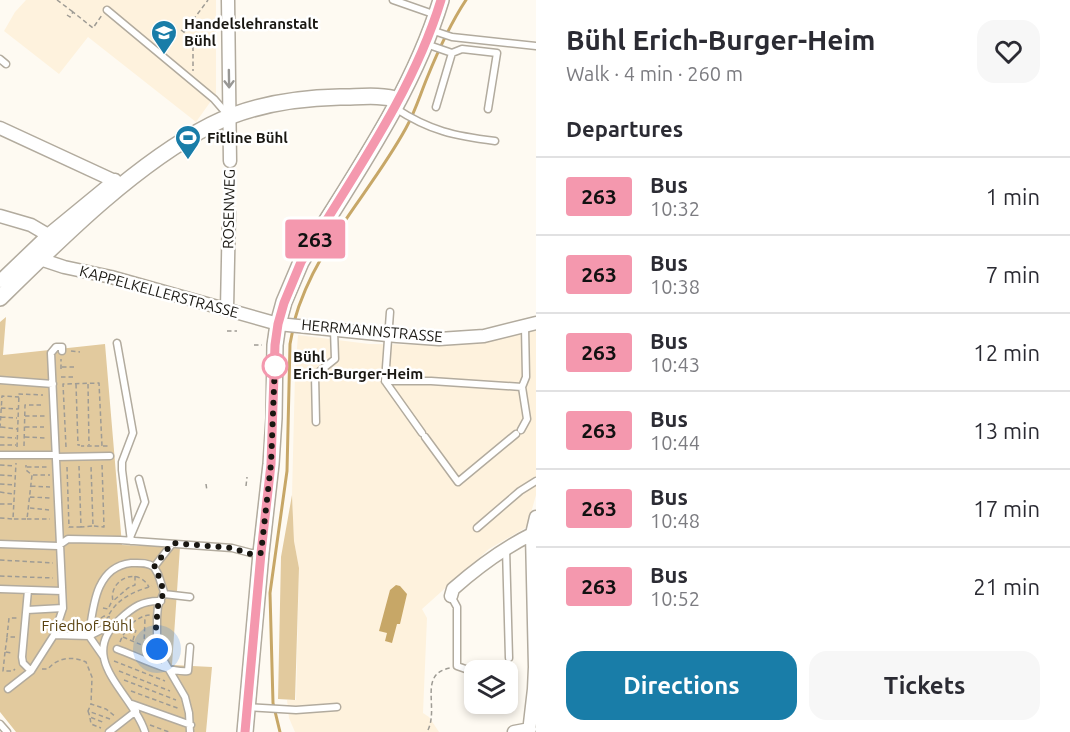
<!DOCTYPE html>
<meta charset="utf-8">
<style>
:root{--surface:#fff;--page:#f7f7f7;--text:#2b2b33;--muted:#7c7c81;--line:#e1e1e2;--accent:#197da8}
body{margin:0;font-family:Ubuntu,sans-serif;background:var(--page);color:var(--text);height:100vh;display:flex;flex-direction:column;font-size:22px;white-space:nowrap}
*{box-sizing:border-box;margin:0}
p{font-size:20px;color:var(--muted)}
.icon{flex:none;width:33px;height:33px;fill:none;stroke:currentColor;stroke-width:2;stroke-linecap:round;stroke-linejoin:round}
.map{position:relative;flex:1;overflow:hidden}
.side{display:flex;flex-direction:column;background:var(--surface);width:534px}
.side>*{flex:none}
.badge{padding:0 12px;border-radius:4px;font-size:21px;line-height:39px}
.buttons{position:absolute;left:464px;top:660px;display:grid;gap:12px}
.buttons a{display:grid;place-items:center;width:54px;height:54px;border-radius:12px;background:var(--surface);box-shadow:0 3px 9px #0003;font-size:30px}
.you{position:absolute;width:30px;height:30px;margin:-15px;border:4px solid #fff;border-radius:50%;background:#1a73e8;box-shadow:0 0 0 9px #1a73e833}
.map>.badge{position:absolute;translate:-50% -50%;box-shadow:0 0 0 3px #fff}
h2{padding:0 30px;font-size:22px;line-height:54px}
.round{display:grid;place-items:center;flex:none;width:63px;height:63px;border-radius:18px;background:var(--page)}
.head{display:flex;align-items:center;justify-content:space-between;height:102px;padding:0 30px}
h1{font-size:28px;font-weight:700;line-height:45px}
.action{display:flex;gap:12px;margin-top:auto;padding:12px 30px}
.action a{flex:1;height:69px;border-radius:18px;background:var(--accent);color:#fff;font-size:24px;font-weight:700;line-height:69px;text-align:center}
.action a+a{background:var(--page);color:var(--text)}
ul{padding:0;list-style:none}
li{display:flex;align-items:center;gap:18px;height:78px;padding:0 30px;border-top:2px solid var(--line)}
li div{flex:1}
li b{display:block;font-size:22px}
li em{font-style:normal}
li .badge{min-width:66px;font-weight:700;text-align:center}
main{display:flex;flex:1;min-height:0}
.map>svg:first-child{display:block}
.built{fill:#fef2dd}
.green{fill:#e2ca9e}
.water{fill:#c7a767}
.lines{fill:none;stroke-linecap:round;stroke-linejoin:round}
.stream{stroke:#c7a767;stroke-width:3}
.service-casing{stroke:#b2ab9e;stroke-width:9}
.minor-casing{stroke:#b2ab9e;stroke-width:15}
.tertiary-casing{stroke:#b2ab9e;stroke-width:18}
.path{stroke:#9e9b94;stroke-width:1.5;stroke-dasharray:4.5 3;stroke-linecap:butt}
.service{stroke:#fff;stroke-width:6}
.minor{stroke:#fff;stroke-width:12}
.tertiary{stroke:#fff;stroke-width:15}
.oneway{stroke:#989794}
.line-casing{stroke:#fff;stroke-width:14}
.line{stroke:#f498ae;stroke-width:9}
.walk{stroke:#191712;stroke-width:6;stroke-dasharray:0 10.8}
.stop-dot{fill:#fff;stroke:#f498ae;stroke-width:3}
.labels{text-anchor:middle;stroke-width:5;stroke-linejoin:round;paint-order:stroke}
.poi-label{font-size:15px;font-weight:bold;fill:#191712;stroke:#fff;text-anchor:start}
.street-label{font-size:15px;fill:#191712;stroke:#fff}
.stop-label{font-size:15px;font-weight:bold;fill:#191712;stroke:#fff;text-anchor:start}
.park-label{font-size:15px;fill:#5a4311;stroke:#fff}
</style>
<main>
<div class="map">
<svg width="536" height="732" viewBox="0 0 536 732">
<rect width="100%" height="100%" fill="#fefaf2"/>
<path class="built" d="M26,0H216V94L196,122L88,37L59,74L4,31L15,12Z
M536,330V495L527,527L489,549L422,609L427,618L423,713L429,717L439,732H295L289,718L287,700H296L299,568L294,541L292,495L295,374L298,335L369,344L448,345L491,341Z"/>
<path class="green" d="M6,317L3,355L105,344L122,545L180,547L172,665L212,667L206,732H16L0,712V322Z
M292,495L294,541L299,568L295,700L278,699L281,557Z"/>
<path class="water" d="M396,585L400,586L407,594L400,624H397L392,643L385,641L387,633L379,631L390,590Z"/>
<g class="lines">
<path class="stream" d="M294,322C314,248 370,194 406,128C415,112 420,95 427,78C438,51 450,24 466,0
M280,732L273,703L270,593L287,471L290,344L293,329"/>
<defs>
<path id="service" d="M393,0L436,15
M107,10L214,99L227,114
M431,30L452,37L536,46
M426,44L452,53L462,49L497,53L488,109
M0,59L6,64
M436,107L452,53
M395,108C430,131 455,136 495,141
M390,312L385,381L422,433
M117,343L133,433L122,462V470L131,541
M62,351V347H56L51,353L63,608L54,635L89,636C93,608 95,567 131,563C139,563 147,562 154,567L172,544
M0,380L53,384
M385,381H431L522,387
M316,422L315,375L335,359L334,330
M521,430L527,419L522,387L526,377L525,327
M425,437L458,482L516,434
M0,455H56
M56,457L110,456
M477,528L520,491L536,481
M131,535L145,502L139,479
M0,544L58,546L68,539L120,540L232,548L251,553H260
M506,548L509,658
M154,567L158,574L164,592L158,606L157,617V649L185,697L189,713L190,732
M0,589L62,591
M28,590L22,657L23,663L31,671
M164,594L190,597
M451,596L457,607V666L474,672
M27,610L63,608
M117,649C137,656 168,673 188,671L190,647
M103,656L89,636L103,629L108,630
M8,689L31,671L54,635
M132,704L191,725
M247,707L296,710L337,707
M0,724L7,732
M109,732L136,711
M145,732C133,693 75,659 120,619C133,607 143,600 161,601"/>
<path id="minor" d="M228,0L230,161
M0,128L119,183
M0,216L31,225L48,235
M40,259L64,267L111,277L278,324L397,336L439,339L484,336L536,323
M0,281L48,235L115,180
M227,309L229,212
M451,596L453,589C478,567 502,549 532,534
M514,732L530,729
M529,732L534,689L535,667L532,534L536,517"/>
<path id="tertiary" d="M0,298C61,238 135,164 211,125C250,105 297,98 340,97C359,97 381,94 399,100
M245,732L261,553L271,464L274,418L275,345L278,324L284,302L301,262C352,178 412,95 441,0"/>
</defs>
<use href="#service" class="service-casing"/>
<use href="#minor" class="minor-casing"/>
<use href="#tertiary" class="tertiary-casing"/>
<path class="path" d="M57,0L73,12
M67,15L70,17L73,12L93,28L102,15
M181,30L193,39V71
M184,32L208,0
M229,199L230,171
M227,331H237
M254,345H262
M71,351L80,352
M62,367H77
M61,369V359
M61,377H75
M76,384L78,445H80
M88,384L89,445
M1,408L18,409
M25,416H45
M1,417L17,418
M1,427L17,429
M25,427H44
M0,428L2,396L19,397
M0,437L16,438
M25,437L47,438
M0,445H16
M24,446L25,405H44
M103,446H110
M17,447L19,394L43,395
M66,447L63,384L99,383L102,446H81
M0,465L15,466
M79,466L81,527L93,526L91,466
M27,467H47
M67,467L69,527H81
M0,475L14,476
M33,475H50
M0,484L14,485
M206,484L207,491
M31,486L50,487
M246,486L247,477
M0,492L13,494
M30,497L50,498
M0,504H13
M30,508L49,510
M0,518L13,519L16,463
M14,519H27L32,475L26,470V465
M27,519H50
M94,526L104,527L102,464
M0,560L53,563
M0,576L53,578
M135,576V585L128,588L113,601C108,581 137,565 149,587
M103,608L108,609L112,601
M101,618L104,616L110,617
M106,621C114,600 132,592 152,586
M15,637H7L9,618H17
M123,637L144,646L145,617
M7,638L5,652L13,653
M133,640L136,630
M120,642C125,629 136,616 150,615
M5,652L3,671H13L15,669
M114,661L165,681
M42,669H48C58,657 73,656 86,662L92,677L91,704
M119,671L170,691
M124,680L176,700
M131,691L180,709
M88,711L90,717L105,723
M90,718L91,724L101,728
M110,719L88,711L91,704L106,709L116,717
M150,725L169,732
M428,730C439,707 418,674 450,668"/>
<use href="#service" class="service"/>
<use href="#minor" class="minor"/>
<use href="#tertiary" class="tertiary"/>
</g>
<defs><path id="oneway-shaft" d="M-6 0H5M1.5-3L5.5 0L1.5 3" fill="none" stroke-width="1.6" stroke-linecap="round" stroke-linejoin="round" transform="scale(1.5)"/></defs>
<use class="oneway" href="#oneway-shaft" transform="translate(229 79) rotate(89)"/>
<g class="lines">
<defs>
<path id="line" d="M245,732L261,553L271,464L275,345L278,324L284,303L301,262C351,178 412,95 441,0"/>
</defs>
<use href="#line" class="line-casing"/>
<use href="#line" class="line"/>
<path class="walk" d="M157,649L156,627L158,606L164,592L158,574L154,567L172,543L232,548L251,554L261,553L271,464L275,362V366"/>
</g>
<defs>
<symbol id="school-pin" viewBox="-11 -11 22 30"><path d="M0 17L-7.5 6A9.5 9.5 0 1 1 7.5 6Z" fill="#197da8" stroke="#fff"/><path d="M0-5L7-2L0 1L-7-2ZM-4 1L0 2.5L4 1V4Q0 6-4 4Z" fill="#fff"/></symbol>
<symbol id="stadium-pin" viewBox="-11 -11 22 30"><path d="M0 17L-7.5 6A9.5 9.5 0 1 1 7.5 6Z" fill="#197da8" stroke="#fff"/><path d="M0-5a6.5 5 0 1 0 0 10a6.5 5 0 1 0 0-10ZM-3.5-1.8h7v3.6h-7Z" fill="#fff"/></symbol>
</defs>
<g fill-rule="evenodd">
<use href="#school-pin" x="149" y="18" width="30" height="40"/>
<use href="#stadium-pin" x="173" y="123" width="30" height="40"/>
</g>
<circle class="stop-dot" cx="275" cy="366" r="12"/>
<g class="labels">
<g class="poi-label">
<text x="184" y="29">Handelslehranstalt<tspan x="184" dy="17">Bühl</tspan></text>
<text x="207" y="143">Fitline Bühl</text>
</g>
<g class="street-label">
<text transform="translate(229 209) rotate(-89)" y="5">ROSENWEG</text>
<text transform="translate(159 292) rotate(15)" y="5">KAPPELKELLERSTRASSE</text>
<text transform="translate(372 331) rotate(5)" y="5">HERRMANNSTRASSE</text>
</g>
<g class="stop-label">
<text x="293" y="362">Bühl<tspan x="293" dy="17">Erich-Burger-Heim</tspan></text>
</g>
<g class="park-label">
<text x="87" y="631">Friedhof Bühl</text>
</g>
</g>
</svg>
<div class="buttons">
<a><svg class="icon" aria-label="layers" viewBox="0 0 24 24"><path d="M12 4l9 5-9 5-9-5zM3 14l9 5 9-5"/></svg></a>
</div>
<div class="you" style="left:157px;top:649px"></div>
<b class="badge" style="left:315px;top:239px;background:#f498ae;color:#111">263</b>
</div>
<section class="side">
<div class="head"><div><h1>Bühl Erich-Burger-Heim</h1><p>Walk · 4 min · 260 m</p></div><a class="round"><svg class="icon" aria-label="heart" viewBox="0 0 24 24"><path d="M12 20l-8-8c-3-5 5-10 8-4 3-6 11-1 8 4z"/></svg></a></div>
<h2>Departures</h2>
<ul>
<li><span class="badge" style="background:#f498ae;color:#111">263</span><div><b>Bus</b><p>10:32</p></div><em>1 min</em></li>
<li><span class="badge" style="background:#f498ae;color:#111">263</span><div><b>Bus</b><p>10:38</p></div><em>7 min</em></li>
<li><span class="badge" style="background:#f498ae;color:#111">263</span><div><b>Bus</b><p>10:43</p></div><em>12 min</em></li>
<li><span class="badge" style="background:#f498ae;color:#111">263</span><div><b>Bus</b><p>10:44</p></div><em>13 min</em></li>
<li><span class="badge" style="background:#f498ae;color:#111">263</span><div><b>Bus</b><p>10:48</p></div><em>17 min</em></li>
<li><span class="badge" style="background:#f498ae;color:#111">263</span><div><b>Bus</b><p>10:52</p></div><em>21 min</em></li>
</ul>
<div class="action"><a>Directions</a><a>Tickets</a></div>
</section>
</main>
